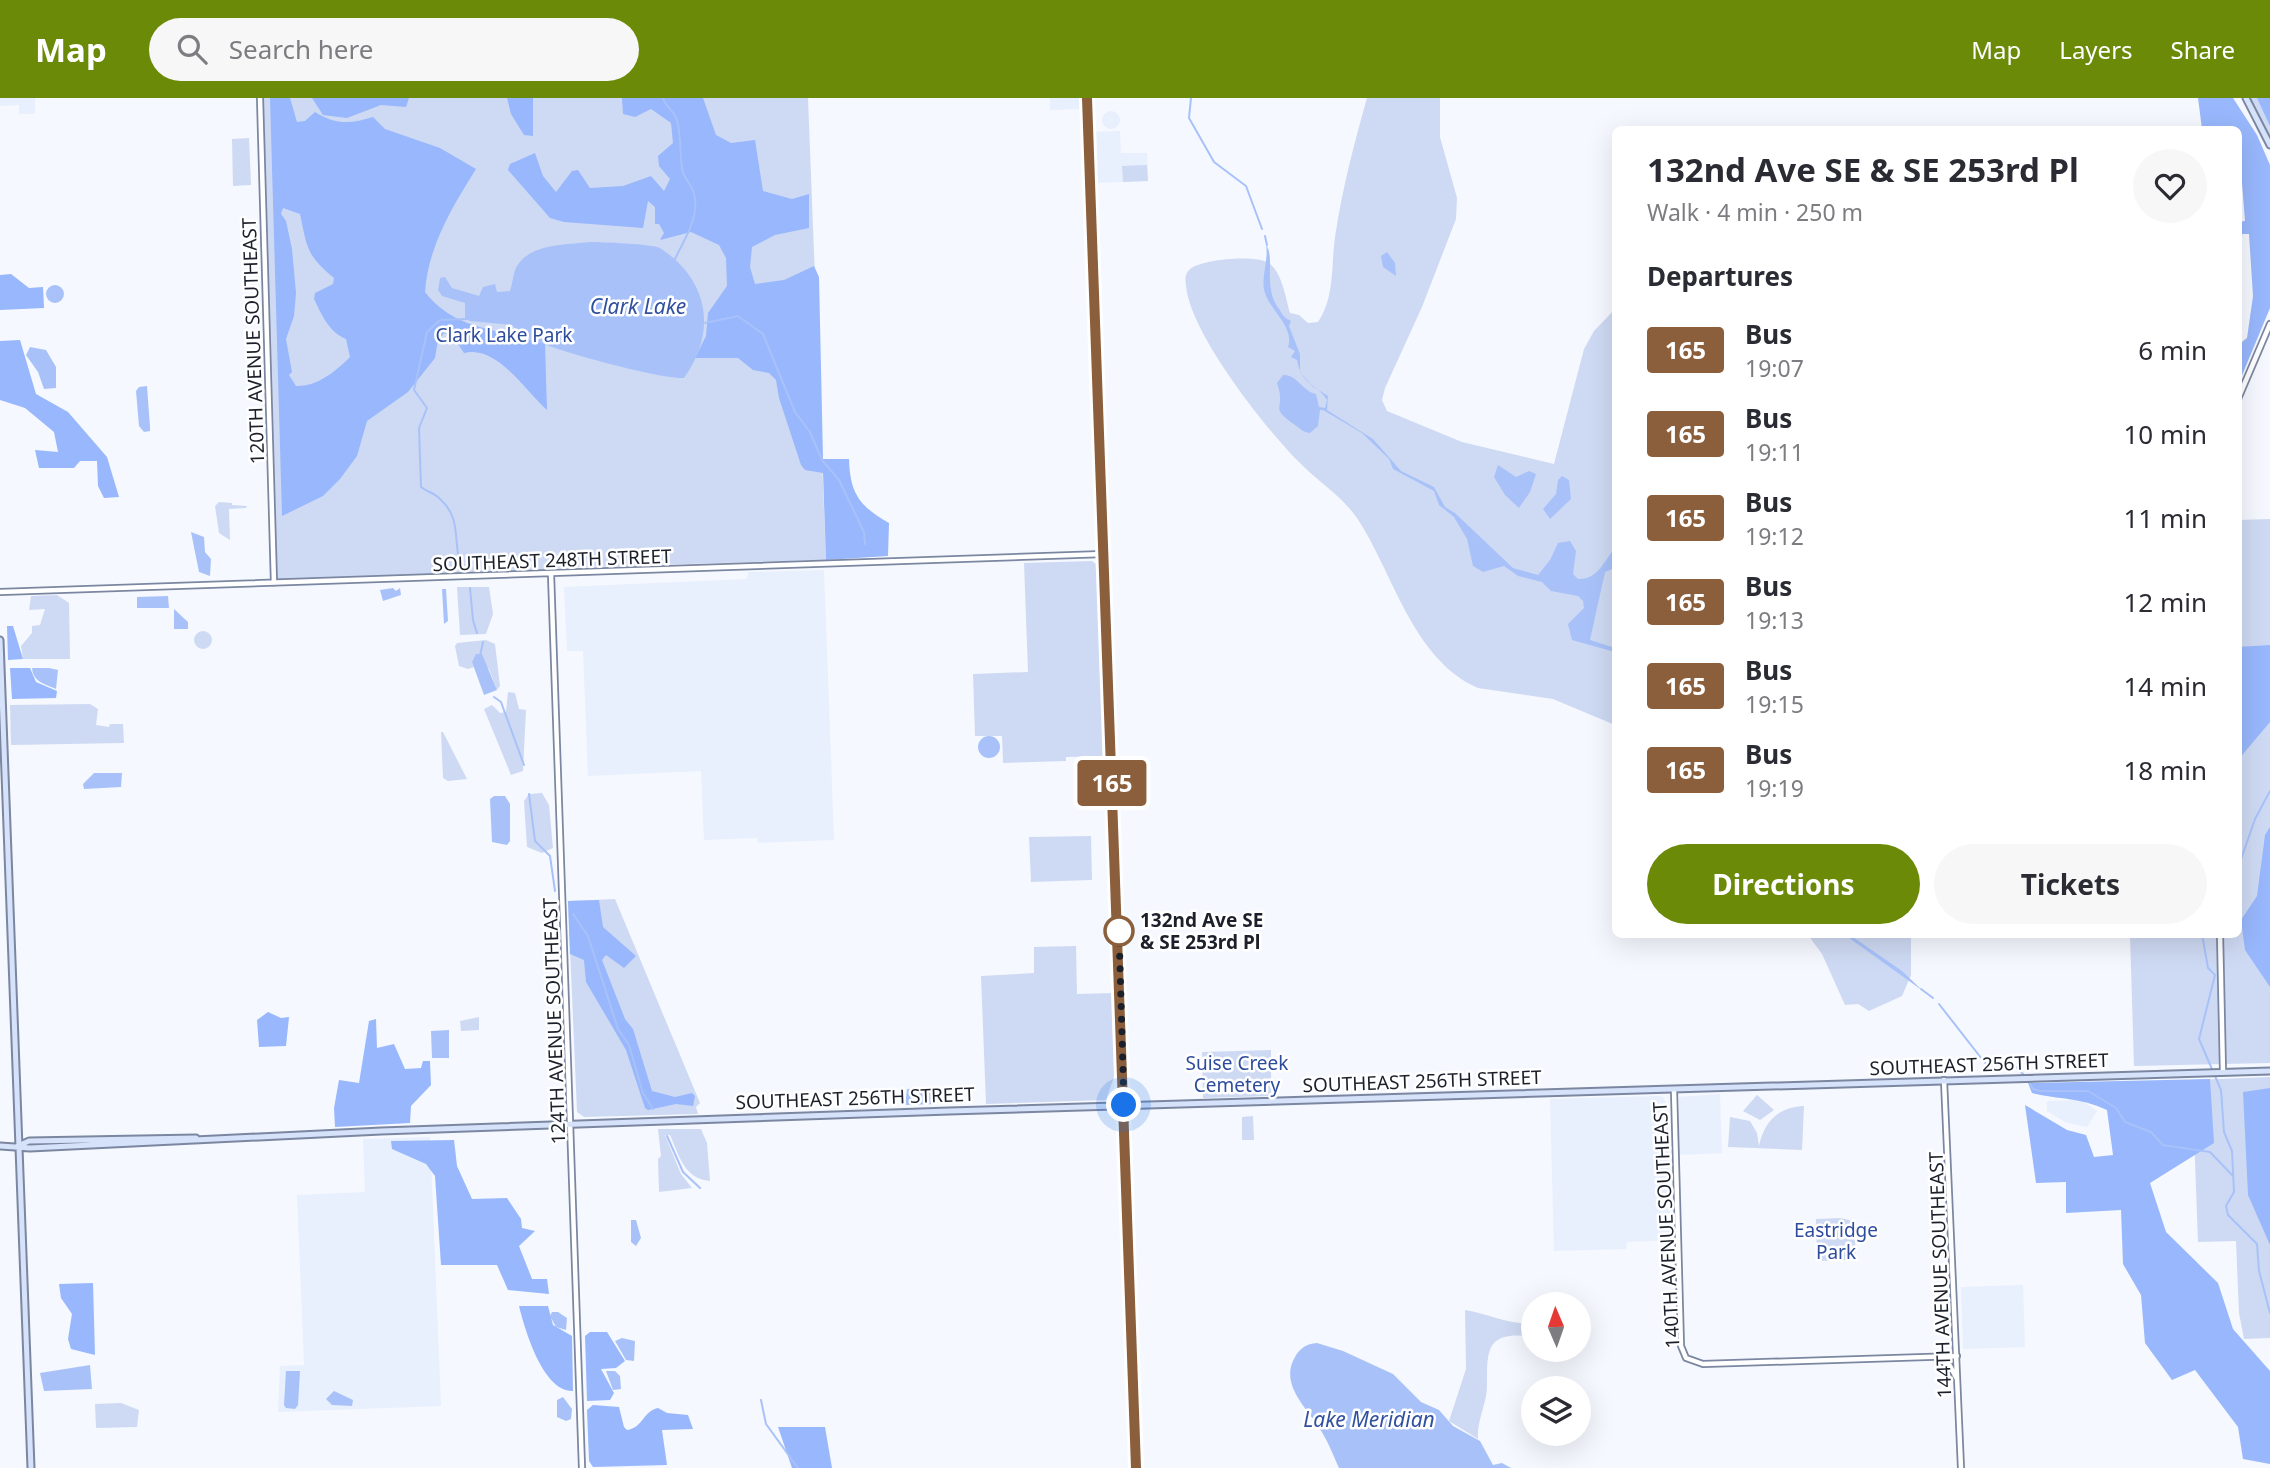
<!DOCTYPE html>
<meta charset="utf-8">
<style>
:root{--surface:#fff;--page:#f7f7f7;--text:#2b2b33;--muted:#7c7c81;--accent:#6b8a08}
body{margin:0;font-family:"Noto Sans",sans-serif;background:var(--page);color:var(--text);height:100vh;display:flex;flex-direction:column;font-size:26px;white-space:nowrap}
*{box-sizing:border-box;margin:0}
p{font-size:23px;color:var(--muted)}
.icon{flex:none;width:38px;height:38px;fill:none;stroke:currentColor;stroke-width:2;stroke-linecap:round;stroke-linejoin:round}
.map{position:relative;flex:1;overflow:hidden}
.drawer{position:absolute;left:1612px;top:28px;width:630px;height:812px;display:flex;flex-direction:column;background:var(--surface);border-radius:10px;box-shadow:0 7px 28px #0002}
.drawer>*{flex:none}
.badge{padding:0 14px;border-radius:5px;font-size:24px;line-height:46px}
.needle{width:46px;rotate:358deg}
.buttons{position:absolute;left:1521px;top:1194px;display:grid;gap:14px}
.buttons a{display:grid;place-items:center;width:70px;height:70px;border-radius:50%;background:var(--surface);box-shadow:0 7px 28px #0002;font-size:35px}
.you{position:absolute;width:35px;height:35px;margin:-18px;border:5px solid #fff;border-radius:50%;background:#1a73e8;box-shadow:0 0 0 10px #1a73e833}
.map>.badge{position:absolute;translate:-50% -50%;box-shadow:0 0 0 4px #fff}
h2{padding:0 35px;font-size:26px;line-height:63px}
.round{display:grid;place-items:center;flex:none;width:74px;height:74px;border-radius:37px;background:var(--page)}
.head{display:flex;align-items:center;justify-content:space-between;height:119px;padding:0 35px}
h1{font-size:33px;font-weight:700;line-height:52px}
.primary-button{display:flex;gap:14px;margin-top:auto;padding:14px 35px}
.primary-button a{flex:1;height:80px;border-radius:42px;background:var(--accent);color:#fff;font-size:28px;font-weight:700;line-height:80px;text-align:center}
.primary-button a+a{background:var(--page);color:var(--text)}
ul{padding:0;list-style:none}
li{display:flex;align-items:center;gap:21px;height:84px;padding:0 35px}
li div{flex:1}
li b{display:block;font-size:26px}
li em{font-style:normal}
li .badge{min-width:77px;font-weight:700;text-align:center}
header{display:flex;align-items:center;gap:42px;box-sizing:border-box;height:98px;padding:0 35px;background:var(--accent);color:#fff}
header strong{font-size:33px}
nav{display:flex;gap:38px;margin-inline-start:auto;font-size:24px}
.search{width:490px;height:63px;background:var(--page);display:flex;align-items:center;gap:18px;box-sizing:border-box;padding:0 24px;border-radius:38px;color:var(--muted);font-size:26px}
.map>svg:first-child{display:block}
.built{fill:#e8effd}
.green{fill:#cedaf3}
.forest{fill:#98b7fc;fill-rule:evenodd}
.water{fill:#a8c2f9}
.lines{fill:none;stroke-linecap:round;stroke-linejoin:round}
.stream{stroke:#a8c2f9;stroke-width:2}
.tertiary-casing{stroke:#7b87a0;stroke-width:8}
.secondary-casing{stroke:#7b87a0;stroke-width:9}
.tertiary{stroke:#fff;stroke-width:4.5}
.secondary{stroke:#d6e1fa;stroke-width:5}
.line-casing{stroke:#fff;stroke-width:16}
.line{stroke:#8b5e3c;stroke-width:10}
.walk{stroke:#1b202a;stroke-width:7;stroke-dasharray:0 12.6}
.stop-dot{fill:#fff;stroke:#8b5e3c;stroke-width:3.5}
.labels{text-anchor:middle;stroke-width:5;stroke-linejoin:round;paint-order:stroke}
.park-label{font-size:19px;fill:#2d4c9b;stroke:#fff}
.street-label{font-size:19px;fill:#1b202a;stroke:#fff}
.stop-label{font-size:19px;font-weight:bold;fill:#1b202a;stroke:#fff;text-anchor:start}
.water-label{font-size:21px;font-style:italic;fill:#3151a0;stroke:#fff}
</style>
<header>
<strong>Map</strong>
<div class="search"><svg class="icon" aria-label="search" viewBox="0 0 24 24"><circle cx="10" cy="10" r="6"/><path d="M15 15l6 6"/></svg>Search here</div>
<nav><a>Map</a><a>Layers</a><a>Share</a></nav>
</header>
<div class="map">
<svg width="2270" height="1370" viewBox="0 0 2270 1370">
<rect width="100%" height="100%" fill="#f5f8fe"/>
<path class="built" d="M0,0H35V16H19V7L0,8Z
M1050,0H1082L1083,11L1050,12Z
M1102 22a9 9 0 1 1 18 0a9 9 0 1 1-18 0Z
M1120,33L1121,55H1147L1148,83L1094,85L1092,34Z
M824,472L834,742L758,745L757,740L704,742L701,673L588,678L583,553H567L564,489L747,481L748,474Z
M1720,996L1722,1055L1678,1057L1679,999Z
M1658,998L1663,999L1667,1007L1671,1142L1627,1144L1626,1151L1554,1153L1550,1001Z
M2081,1002L2097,1013L2087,1029L2065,1024L2047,1013V1003Z
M430,1039L441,1308L278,1314L280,1268L304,1267L297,1097L365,1094L363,1041Z
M2023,1187L2025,1249L1963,1251L1961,1189Z"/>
<path class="green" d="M260,0H808L826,462L551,470V476L274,486Z
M1367,0H1440V39L1457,100L1456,121L1422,209L1385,290L1382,302L1387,313L1462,344L1554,366L1584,251L1594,233L1615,211V627L1553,601L1478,590C1412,561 1393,474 1357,420C1342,398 1317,383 1299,364C1266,331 1189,234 1186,187C1185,182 1185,176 1189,172C1200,161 1259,156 1270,166C1282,175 1286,201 1290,215L1299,217L1308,225L1318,224C1335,199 1331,168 1335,139C1342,92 1354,46 1367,0Z
M2250,0H2270V40Z
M249,40L251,87L233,88L232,41Z
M1147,67L1148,83L1123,84L1122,68Z
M219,404L232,405V407L247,408L246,410L229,411L230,442L219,435L215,408Z
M2270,421V965L2134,968L2130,837L2238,836V422Z
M1092,463L1099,468L1105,655L1102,658L1066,659V663L1003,665L1002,638H975L973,576L1028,574L1024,465Z
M457,489H489L493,516L486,536L460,537Z
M57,497L69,505L70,561H23L21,548L32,535V528L40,527L45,511L29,512L31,498Z
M194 542a9 9 0 1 1 18 0a9 9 0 1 1-18 0Z
M486,542L495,546L500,588L497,592L489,571L472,564L474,569L468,571L459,568L455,548L457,545Z
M508,594L515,595L519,611L526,612L523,673L511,677L484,611L492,607L500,615L506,614Z
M90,606L98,611L96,627L109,629L110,626H123L124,645L11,647L10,607Z
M441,634H443L467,681L448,683L443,680Z
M542,695L549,707L553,750L542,755L527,749L524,703L529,696Z
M1091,738L1092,782L1031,784L1029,739Z
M615,801L700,1005L696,1009L698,1016L584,1019L577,1014L568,803Z
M1808,837H1911V877L1902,898L1869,913L1858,906L1845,907L1822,856Z
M1076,848L1077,896L1114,895L1116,973L1106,1002L986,1006L981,878L1034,875V849Z
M479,919V932L461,933L460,923Z
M1271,952V998L1203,1000L1202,954Z
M2270,979V1240L2244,1241L2239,1215L2236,1143L2198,1144L2192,982Z
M1757,997L1774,1012L1760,1022L1743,1013Z
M1804,1008L1802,1052L1728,1049L1730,1019L1750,1023L1757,1035L1759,1048C1764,1024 1778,1009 1804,1008Z
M1253,1018L1254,1042H1242V1019Z
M658,1031H701L707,1045L710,1083C684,1081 679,1057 670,1037H665L681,1076L692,1090L659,1094L658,1061L661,1058Z
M1840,1120L1854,1123L1856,1162L1817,1163L1816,1121Z
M1465,1212C1489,1216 1507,1226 1533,1226V1238C1521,1238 1505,1235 1495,1244C1483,1255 1489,1283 1486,1298C1483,1313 1477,1326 1478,1341L1449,1323L1466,1271Z
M121,1305L139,1312L137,1329L96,1330L95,1306Z"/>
<path class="forest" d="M270,0H290L297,24L305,23L315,14C335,27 351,26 373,19L385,31L440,50L476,71C452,109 428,149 425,194C456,234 500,230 545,246L547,312C526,294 497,246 464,255L454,240L444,235L438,242L435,260L408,294L367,323L357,358L340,381L323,398L282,418ZM283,110L300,116C307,149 306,157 334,180L333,186L315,195L314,201C322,217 328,233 346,241L350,259C336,273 317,289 296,288L289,277L292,274L286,241L294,218L296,195L292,151L286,123L281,116Z
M312,0H409L406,9L381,7L347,20L323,17Z
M507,0H533V38L524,37L511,16Z
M622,0H703L716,37L731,45L755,42L763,93L792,101L809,96V130L775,137L752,149L750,169L755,186L784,182L814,168L819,179L823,361H849C850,395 859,408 889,425L888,458L826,462L823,375L805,372L801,367L779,300L776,282L769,275L753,272L738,260H695L706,238L708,215L727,188L726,160L719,147L691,134L660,142L664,135L659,126H655V109L648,103L643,130L564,124L550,120L508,72L510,66L535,55L543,78L556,94L572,73L578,72L590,90L623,88L651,78L664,93L670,81L659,68L658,58L673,45L671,25L651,11L635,19L623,16Z
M2198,0H2233L2257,37L2270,67V210L2238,287V247L2247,240L2253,198L2249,136H2238V124L2245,123L2242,85H2238V32L2202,31Z
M2257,0H2270V28Z
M11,176L29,190L43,189L44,210L0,212V177Z
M20,242L36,296L68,314L107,359L119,399L104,400L98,388L97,363H80L74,370H39L35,352L58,354L54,334L25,310L0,302V243Z
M7,528H13L23,561L8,562Z
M2270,547V624L2238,662V549Z
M10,570H30L36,584L57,593L56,600L12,601Z
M2270,729V889L2245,852L2241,822L2257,798L2265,737Z
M599,802L603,829L636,858L624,870L606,857L602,862L625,921L633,931L652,993L675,999L692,995L695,998L693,1008L676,1006L648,1012L645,1010L626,952L586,884L584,862L570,856L568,803Z
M268,914L281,920L289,919L286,948L259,949L257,922Z
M376,921L377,950L394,946L405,971L421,970L423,963H430L431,987L411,1008L410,1025L335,1029L334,1010L339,982L359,985L369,923Z
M2210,981L2214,1045L2150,1085L2166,1134L2218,1185L2233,1231L2270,1273V1366L2243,1361L2238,1329L2195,1272L2172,1282L2145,1245L2141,1197L2123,1166L2121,1112L2066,1115V1084L2036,1085L2025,1007L2067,1032L2086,1037L2094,1059L2113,1057L2107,1012C2079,999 2060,1002 2032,995L2028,985Z
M2270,990V1147L2248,1097L2243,994Z
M454,1042L457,1068L472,1101L507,1100L521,1121L522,1130L535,1133L519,1148L532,1181H547L549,1196L508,1192L497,1167H441L435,1078L426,1066L392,1051L391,1043Z
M93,1185L95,1257L71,1251L68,1241L72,1216L61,1200L59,1186Z
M519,1208H548L553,1227L572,1238L573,1293C543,1294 525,1232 519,1208Z
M590,1234H607L625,1263L616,1270L601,1271L614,1295L610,1302L587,1303L585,1238Z
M593,1307L619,1309L624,1329L627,1332C643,1330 643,1313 658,1310L667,1315L688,1317L693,1331L662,1332L667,1367L593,1369L589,1363L587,1312Z
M778,1329H825L832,1370H792Z"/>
<path class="water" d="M590,144C602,144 652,146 660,150C708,181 718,233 684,280C657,281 549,251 524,238C519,236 516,231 512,227L470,223L465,220V205L442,198L438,192L440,180L445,179L452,190L479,198L483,189L495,186L497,194L510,193C512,187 513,178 515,172C527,145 565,147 590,144Z
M1266,147C1276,160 1262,188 1279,211C1283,217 1284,220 1291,223L1289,228L1300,256V274L1312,288L1328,298L1327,312L1373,341L1401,373L1434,389L1445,409L1455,415L1513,470L1538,477L1550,462L1558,445L1570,443L1576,453L1573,476L1578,481C1598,482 1603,464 1615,450V470L1605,474L1590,542L1615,550V554L1572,542L1568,526L1584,510L1583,503L1578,498L1551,493L1542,484L1518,478L1504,468L1483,474L1473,468L1467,441L1454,419L1439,407L1434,393L1393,371L1389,361L1362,335L1323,312H1320L1318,328L1310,335C1302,334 1301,331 1295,327C1267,307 1287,314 1277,285L1283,277C1297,276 1302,293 1316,296L1319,309L1325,310L1327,302C1316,284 1302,289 1297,262L1291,259L1295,253L1288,249C1295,230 1270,212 1265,195C1260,180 1269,163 1266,147Z
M1387,154L1395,165L1396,178L1383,169L1381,158Z
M46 196a9 9 0 1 1 18 0a9 9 0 1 1-18 0Z
M30,249L46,252L56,269V290L44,291L38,274L26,257Z
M147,288L150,329V333L144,334L139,328L136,293L139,289Z
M1498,367L1516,379L1529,373L1536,376L1530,394L1519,410L1505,397L1494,379Z
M1562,378L1569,382L1571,401L1550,421L1543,411L1556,396L1558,382Z
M191,434L204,439L205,454L211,461L210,478L199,474Z
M393,490L396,493L400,490L401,497L383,503L380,492Z
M442,491H446L448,523L444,526Z
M168,498L169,510H137V499Z
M174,511L188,524V531H174Z
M476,556H482L497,592L484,597L472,564Z
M49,570L58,572L56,591C45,586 33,584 32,570Z
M978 649a11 11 0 1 1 22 0a11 11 0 1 1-22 0Z
M94,675H122L121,689L84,691L83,686Z
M494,698H505L510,706V743L507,747L492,744L490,701Z
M1845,837H1850L1902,873L1923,893Z
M449,932V960H432L431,933Z
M936,990V1006L905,1007L907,991Z
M631,1122H636L641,1140L636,1148L631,1144Z
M552,1214H558L567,1220L566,1232L556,1229L550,1218Z
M622,1240L635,1243L634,1263L626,1262L615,1243Z
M1317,1245L1343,1253L1393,1276L1421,1304L1439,1312L1453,1328L1480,1343L1493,1367L1502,1365L1511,1370H1339C1334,1359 1329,1346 1323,1336C1310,1312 1278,1288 1295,1259C1300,1250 1306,1246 1317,1245Z
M90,1267L92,1291L44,1293L40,1275Z
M286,1273H300L298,1307L295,1311L286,1310L284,1307Z
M606,1273H615L620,1278L621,1291L613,1292Z
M334,1293L353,1302L352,1308L332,1307L326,1301Z
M563,1299L572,1311L571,1321L566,1323L557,1319V1302Z"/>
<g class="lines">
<path class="stream" d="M663,0C666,10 674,12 677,22C681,37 680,56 682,71C683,78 691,87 694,95C700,119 685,140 675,161
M1191,0L1189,20L1214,64L1246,88L1262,131
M1265,138L1267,147
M705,225L738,218L763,236L795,314L810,334L822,362L839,382L864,434L865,446
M463,474C451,449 464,422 440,401C435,395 427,394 421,389L419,330L427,310L414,292L427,234L440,222L467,221
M470,490L473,522L477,535
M480,558L483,544
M494,599L501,604L524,667
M529,696L535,743L550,758L555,793
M2238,770L2255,721L2270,693
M573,816L588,838L618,931L629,947L643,995L653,1011
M2202,836L2208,870L2215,877L2199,941L2221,992L2224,1034L2232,1053L2234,1094L2226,1108L2228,1117L2257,1146L2259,1173L2270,1215
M1921,891L1933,900
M1939,906L1985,965L2015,968L2023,976
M2029,984L2033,991L2040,993H2088L2116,1010L2125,1024L2151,1034L2163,1047L2210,1054L2233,1078
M667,1038L683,1074L700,1090
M761,1302L766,1326L798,1370"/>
<defs>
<path id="tertiary" d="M260,0L274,485
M2238,301L2270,226
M551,476L582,1370
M0,494L1104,456
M2220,836L2223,974
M1944,982L1961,1370
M1674,992L1681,1248L1686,1260L1703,1266L1957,1258
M1937,1260L1950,1268L1957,1281"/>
<path id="secondary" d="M1087,0L1136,1370
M2246,0L2270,47
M0,542L31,1370
M0,1048L30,1050L381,1033L949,1013L2270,973
M18,1048L29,1043L196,1040"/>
</defs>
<use href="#tertiary" class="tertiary-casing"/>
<use href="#secondary" class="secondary-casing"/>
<use href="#tertiary" class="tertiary"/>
<use href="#secondary" class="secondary"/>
</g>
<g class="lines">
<defs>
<path id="line" d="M1087,0L1136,1370"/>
</defs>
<use href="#line" class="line-casing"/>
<use href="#line" class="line"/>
<path class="walk" d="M1119,833L1124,1007"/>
</g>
<circle class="stop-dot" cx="1119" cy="833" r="14"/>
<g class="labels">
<g class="park-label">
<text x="504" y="244">Clark Lake Park</text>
<text x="1237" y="972">Suise Creek<tspan x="1237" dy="22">Cemetery</tspan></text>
<text x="1836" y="1139">Eastridge<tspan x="1836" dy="22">Park</tspan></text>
</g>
<g class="street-label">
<text transform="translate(253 243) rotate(-92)" y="7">120TH AVENUE SOUTHEAST</text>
<text transform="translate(552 462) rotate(-2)" y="7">SOUTHEAST 248TH STREET</text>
<text transform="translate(554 923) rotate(-92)" y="7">124TH AVENUE SOUTHEAST</text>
<text transform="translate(1989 966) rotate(-2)" y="7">SOUTHEAST 256TH STREET</text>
<text transform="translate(1422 983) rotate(-2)" y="7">SOUTHEAST 256TH STREET</text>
<text transform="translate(855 1000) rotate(-2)" y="7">SOUTHEAST 256TH STREET</text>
<text transform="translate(1666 1127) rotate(-93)" y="7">140TH AVENUE SOUTHEAST</text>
<text transform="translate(1940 1177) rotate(-92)" y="7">144TH AVENUE SOUTHEAST</text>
</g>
<g class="stop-label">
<text x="1140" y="829">132nd Ave SE<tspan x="1140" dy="22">&amp; SE 253rd Pl</tspan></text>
</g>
<g class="water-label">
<text x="638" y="216">Clark Lake</text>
<text x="1369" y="1329">Lake Meridian</text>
</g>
</g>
</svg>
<div class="buttons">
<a><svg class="needle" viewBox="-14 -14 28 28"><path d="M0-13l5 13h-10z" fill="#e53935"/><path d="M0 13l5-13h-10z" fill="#7c7c81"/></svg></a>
<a><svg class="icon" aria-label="layers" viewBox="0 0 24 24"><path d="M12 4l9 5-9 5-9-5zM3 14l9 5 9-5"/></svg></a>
</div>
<div class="you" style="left:1124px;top:1007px"></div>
<b class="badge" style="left:1112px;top:685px;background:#8b5e3c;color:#fff">165</b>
<section class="drawer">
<div class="head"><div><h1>132nd Ave SE &amp; SE 253rd Pl</h1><p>Walk · 4 min · 250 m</p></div><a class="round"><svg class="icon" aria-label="heart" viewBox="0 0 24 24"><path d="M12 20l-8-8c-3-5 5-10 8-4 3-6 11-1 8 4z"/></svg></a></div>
<h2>Departures</h2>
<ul>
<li><span class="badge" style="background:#8b5e3c;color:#fff">165</span><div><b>Bus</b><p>19:07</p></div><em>6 min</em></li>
<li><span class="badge" style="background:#8b5e3c;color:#fff">165</span><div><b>Bus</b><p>19:11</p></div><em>10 min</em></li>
<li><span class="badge" style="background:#8b5e3c;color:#fff">165</span><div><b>Bus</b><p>19:12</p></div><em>11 min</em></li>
<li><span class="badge" style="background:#8b5e3c;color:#fff">165</span><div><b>Bus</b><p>19:13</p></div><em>12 min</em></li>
<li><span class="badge" style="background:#8b5e3c;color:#fff">165</span><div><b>Bus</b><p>19:15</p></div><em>14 min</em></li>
<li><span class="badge" style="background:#8b5e3c;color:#fff">165</span><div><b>Bus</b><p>19:19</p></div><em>18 min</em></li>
</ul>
<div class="primary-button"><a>Directions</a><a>Tickets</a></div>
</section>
</div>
